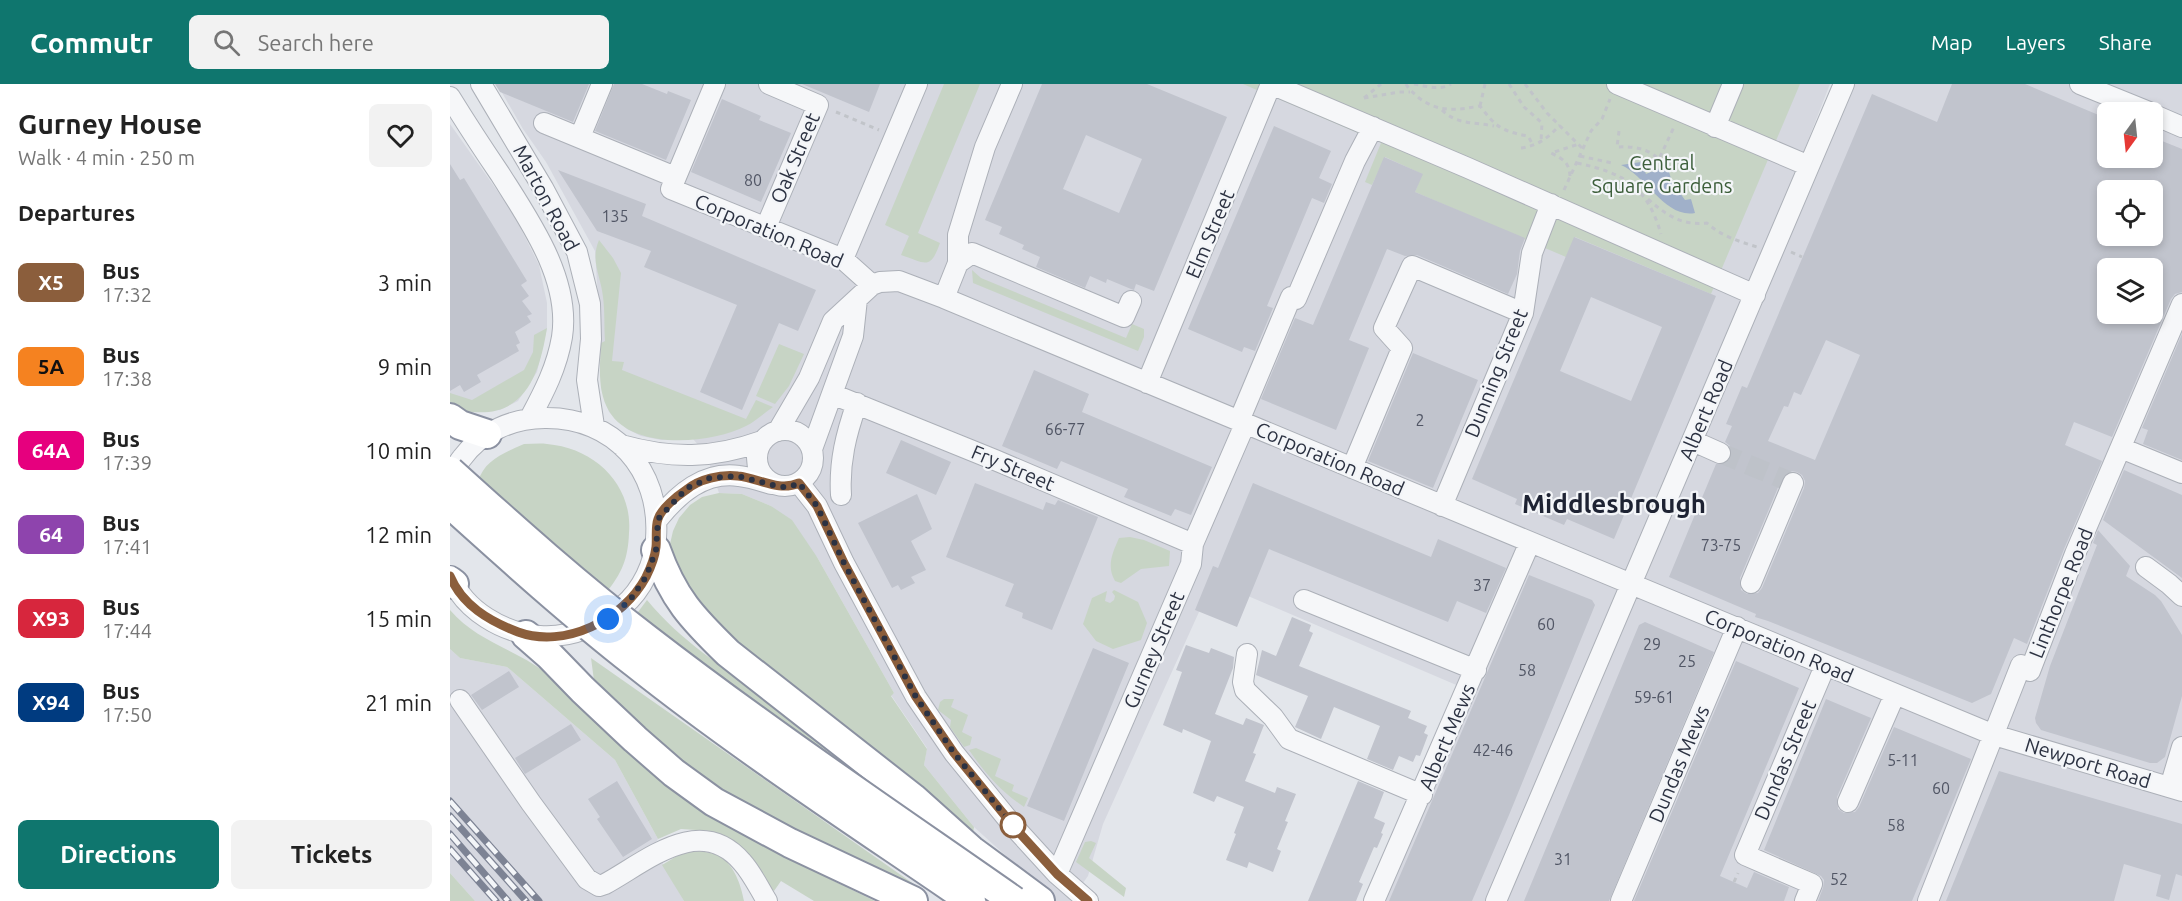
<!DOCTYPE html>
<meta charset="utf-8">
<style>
:root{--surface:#fff;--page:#f2f2f2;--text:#222;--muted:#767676;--accent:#0f766e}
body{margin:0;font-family:Ubuntu,sans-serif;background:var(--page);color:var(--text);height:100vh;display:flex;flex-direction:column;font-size:22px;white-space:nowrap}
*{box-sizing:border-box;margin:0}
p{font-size:20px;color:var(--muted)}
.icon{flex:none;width:33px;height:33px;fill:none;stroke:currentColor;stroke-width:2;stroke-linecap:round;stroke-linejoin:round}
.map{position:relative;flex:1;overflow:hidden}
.drawer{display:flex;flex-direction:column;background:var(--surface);width:450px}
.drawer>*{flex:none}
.badge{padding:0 12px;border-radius:9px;font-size:21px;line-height:39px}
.needle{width:39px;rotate:195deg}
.tools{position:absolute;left:1647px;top:18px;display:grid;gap:12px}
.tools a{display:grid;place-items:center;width:66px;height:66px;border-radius:9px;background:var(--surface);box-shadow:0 3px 9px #0003;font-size:30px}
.you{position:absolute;width:30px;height:30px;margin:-15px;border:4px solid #fff;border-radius:50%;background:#1a73e8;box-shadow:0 0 0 9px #1a73e833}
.map>.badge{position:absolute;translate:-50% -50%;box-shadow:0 0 0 3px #fff}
h2{padding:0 18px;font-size:22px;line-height:54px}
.round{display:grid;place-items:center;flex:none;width:63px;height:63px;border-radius:9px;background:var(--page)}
.overview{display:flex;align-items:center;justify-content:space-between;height:102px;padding:0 18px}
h1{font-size:28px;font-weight:700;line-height:45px}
.button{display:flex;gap:12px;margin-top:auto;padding:12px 18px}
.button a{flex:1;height:69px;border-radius:9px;background:var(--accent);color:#fff;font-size:24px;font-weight:700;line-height:69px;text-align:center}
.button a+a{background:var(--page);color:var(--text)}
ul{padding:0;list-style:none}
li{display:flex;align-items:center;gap:18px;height:84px;padding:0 18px}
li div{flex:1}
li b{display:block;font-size:22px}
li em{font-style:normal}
li .badge{min-width:66px;font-weight:700;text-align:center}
header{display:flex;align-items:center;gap:36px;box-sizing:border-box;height:84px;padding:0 30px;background:var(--accent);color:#fff}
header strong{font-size:28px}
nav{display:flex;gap:33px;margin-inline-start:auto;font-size:21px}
.search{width:420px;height:54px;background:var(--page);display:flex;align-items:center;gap:15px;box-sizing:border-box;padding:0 21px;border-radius:9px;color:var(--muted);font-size:22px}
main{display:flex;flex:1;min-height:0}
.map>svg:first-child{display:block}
.built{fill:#d6d8e0;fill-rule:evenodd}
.green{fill:#c7d4c5}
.water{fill:#a0b0c9}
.building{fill:#c1c4cd;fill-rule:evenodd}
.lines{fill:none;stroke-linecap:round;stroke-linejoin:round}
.minor-tunnel{stroke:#bec2c9;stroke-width:20;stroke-dasharray:20 10;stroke-linecap:butt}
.minor-casing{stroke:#acb0b8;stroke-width:22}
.highway-casing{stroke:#8b91a1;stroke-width:32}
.path{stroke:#c1c4c9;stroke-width:3;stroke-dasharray:4.5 4.5;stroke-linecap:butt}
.minor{stroke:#f6f7f9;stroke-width:20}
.highway{stroke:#fff;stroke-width:28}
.rail-casing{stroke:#7d8394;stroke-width:7}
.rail{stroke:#f3f5f8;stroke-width:4.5;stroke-dasharray:14;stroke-linecap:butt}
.highway-bridge-casing{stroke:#8b91a1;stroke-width:32;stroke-linecap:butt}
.highway-bridge{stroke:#fff;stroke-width:28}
.line-casing{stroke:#fff;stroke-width:14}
.line{stroke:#8b5e3c;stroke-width:9}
.walk{stroke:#2c3242;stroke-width:6;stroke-dasharray:0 10.8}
.stop-dot{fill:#fff;stroke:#8b5e3c;stroke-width:3}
.labels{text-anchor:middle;stroke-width:4.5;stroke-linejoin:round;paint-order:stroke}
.number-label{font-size:16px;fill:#515665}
.street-label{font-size:20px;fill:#2c3242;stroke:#f3f5f8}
.park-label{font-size:20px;fill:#3c5e3a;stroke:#f3f5f8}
.district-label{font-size:26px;font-weight:bold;fill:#1e2333;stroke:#f3f5f8}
</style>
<header>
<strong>Commutr</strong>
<div class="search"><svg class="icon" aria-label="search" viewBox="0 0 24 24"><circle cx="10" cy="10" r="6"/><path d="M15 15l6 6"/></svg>Search here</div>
<nav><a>Map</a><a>Layers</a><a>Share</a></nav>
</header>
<main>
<section class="drawer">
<div class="overview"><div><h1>Gurney House</h1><p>Walk · 4 min · 250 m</p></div><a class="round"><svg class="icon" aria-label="heart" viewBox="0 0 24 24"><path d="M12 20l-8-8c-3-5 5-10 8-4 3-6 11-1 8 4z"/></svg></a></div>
<h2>Departures</h2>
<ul>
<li><span class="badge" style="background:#8b5e3c;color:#fff">X5</span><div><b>Bus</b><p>17:32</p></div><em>3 min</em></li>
<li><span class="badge" style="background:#f58220;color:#111">5A</span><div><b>Bus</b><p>17:38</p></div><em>9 min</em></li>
<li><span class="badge" style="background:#e6007e;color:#fff">64A</span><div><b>Bus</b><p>17:39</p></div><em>10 min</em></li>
<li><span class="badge" style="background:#8e44ad;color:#fff">64</span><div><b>Bus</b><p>17:41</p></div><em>12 min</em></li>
<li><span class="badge" style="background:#d7263d;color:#fff">X93</span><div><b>Bus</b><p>17:44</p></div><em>15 min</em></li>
<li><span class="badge" style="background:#003b80;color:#fff">X94</span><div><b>Bus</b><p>17:50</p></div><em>21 min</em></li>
</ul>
<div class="button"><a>Directions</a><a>Tickets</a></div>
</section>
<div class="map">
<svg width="1732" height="817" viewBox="0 0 1732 817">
<rect width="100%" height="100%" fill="#e3e6eb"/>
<path class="built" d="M47,0H1380L1346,87L1292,238L1394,0H1732V817H926L1011,603L763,497L653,740L638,792L620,817H606L524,743L474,681L477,664L441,611L444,609L367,473L321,422L292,410L269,409L256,370L243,355L211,356L191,352L177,345L159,328L151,304V259L145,167L96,78L73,45ZM1658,28H1702V74H1658ZM1658,106H1702V152H1658ZM1658,184H1702V230H1658Z
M0,40L63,129L89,181L97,219V244L87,288L68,317L50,326L21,328L0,321Z
M0,565L10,574L57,583L165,676L208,755L203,762L234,817H25L0,789Z"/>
<path class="green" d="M494,0H530L468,149L490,159C480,187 476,179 451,171L459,152L435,141Z
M793,0H1350L1261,210L1125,153L1116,173L965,108L972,90L935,73L922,101L915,98L931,59Z
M149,156L163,174L171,189L162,277L174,278L172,286L296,335L306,316L323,323C314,329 306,337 296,342C261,360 182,367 159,327C147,307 150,281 151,259L155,257C154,243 155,228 153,213C151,192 140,177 149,156Z
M522,186L531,194L676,254L682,240L694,245V253L688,267L523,199Z
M97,244C90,287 77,333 22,328C15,327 7,323 0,321V309L22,316L74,286L83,268L84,251Z
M329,260L354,270L339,302L325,320L306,312Z
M74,360C82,360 90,359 97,360C145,364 183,401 179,449C178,475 172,489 156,509L28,398C34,376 54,369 74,360Z
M269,409L292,410L321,422L342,436L367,473L444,609L441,612L477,665L474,681L524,743L523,749L516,748L254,534L220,474V460L223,447L229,434L240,421L252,413Z
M680,453L694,456L720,467L719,482L691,485L671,499L665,497C656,482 663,468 669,454Z
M664,506L688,518L697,539L691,556L663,565L646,557L633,540L642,514L657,507L655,517L660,519L664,516L665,512L662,508Z
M197,516C236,563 281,587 328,623C350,640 372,658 393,675L390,681L185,532Z
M0,526C25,556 64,565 95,588C134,618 168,656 206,688C271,742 349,781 425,817H364L331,797L324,807L277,755L261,747L231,745L208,755L165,676L57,583L10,574L0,565Z
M141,574L468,803L469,807L252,702L145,604Z
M494,615H504L501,623L518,631L512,648L522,653L520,661L514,663L500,643L501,636L488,626L490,618Z
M526,664L551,675L545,692L564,701L562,707L578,714L574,723C550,707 535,689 519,666Z
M641,757L646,759L639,774L676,804L674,813L626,778L635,758Z
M250,767C255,768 264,769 269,772C284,780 291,801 294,817H234L212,781L232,769Z
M0,789L25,817H0Z"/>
<path class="water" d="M1191,78L1196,90L1217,81L1222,98L1235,116L1241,115L1245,129C1216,135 1195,91 1171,81Z"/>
<path class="building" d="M45,0H139L123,38L50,8Z
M164,0H192L217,10L218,7L241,16L216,76L145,47Z
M352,0H430L419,28Z
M592,0H697L777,33L704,207L686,200L684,206L681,205L657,195L656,199L640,192L635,204L586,183L590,173L572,165L574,161L549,150L552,143L535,136ZM636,51L692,75L669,129L613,105Z
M1502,0H1575L1658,35V74H1702V53L1732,65V208L1725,210L1721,215L1662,353L1624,338L1615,361L1652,377L1614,465L1577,560L1564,554L1541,610L1522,619L1318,537L1305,533L1306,530L1219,493L1266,380L1277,379L1281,373L1280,362L1275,358L1282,342L1276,340L1292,302L1297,304L1422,10L1487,38ZM1658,106H1702V152H1658ZM1658,184H1702V230H1658ZM1376,256L1410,271L1365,376L1318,357L1334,322L1338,323L1344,308L1351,311ZM1341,387L1347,388L1352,391L1355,397L1354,404L1312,504L1308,509L1297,510L1291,506L1290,494L1332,394Z
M272,15L311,32L309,36L341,49L311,118L241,88Z
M824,42L881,67L869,94L882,100L874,119L862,114L817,222L823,224L805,267L794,263L792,268L738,245Z
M934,73L973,90L965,108L1075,154L1070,167L1067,190L1058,210L967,171L955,172L937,165L899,256L919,264L886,346L811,315L845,234L863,241Z
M0,80L10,96L14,94L77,197L71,201L79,212L72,217L82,230L77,232L81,238L65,248L70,259L66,261L69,267L27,291L31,298L14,308L10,301L0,307Z
M108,86L196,120L192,132L366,206L348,247L329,239L292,326L250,308L287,221L194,183L201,167L147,147Z
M1124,153L1266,212L1164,455L1117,435L1114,441L1065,420L1067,415L1022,395ZM1141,213L1212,243L1181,317L1110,287Z
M1732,250V376L1693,360L1698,346L1692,344Z
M963,269L1028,296L983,404L918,377Z
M584,286L639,310L632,328L762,383L741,431L725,425L721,432L674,413L678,405L611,377L607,385L552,362Z
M451,356L501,378L486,411L436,389Z
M1674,386L1732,411V494L1653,436Z
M525,399L593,426L596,418L605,421L608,416L648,433L602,546L572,534L573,529L555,522L564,500L496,473Z
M803,399L981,473L988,455L1056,484L1036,529L1007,517L998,538L819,465L787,543L745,526L763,482L768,484Z
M467,410L482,445L461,457L476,486L461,493L465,499L451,506L448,501L442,504L408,439Z
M1648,446L1680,482L1676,492L1705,511L1711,517L1732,551V612L1715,673L1707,679H1700L1591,646L1586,639L1585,634L1600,582L1647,461L1643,459Z
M1079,491L1142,516L1145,521L1059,731L1022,817H939Z
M842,533L861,541L859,547L863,549L849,582L961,627L958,634L977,642L974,649L978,651L970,672L966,671L963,678L949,672L943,686L917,675L930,642L884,623L871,655L845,643L858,612L806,591L812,566L826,572Z
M1195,538L1264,568L1159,817H1074L1189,541Z
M736,561L759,569L761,564L784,573L783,584L765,630L793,641L796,634L814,641L803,669L806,670L795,697L825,709L827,703L846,710L835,737L838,738L827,765L831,767L823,788L799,778L797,784L776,776L786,750L784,749L794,723L767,712L764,718L743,709L761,657L733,645L732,649L713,641L732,588L726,586Z
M643,564L679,579L614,737L577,722Z
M1286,577L1349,604L1270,792L1297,804L1304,788L1339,803L1334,817H1184Z
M59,587L69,603L32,626L21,611Z
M1376,615L1421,634L1387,713L1388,725L1394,729L1405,728L1409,723L1444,643L1521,675L1462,817H1368L1373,804L1374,796L1371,792L1314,766Z
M121,640L131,656L75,690L65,674Z
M1549,687L1732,740V792L1726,790L1719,816L1706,812L1711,791L1674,780L1664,817H1496Z
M167,697L202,755L173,773L147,735L150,733L138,715Z
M908,697L934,708L924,734L935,739L931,749L933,750L927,764L924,763L909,798L913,800L906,817H858Z"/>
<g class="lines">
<path class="minor-tunnel" d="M1270,369L1343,399"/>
<defs>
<path id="minor" d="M31,0L93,104L127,168L140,220L141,255L137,296L144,342
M265,0L221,105L393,175L422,201
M821,0L1018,84L1305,211
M1167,0L1359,82
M1630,0L1699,28
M0,13C16,39 33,65 50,90C79,136 121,195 112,253C107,283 94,308 80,334
M1702,30L1732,43
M94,39L225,93
M1265,43L1283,0
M130,53L152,0
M316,143L368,21L319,0
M393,175L467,0
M508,179L522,169L674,233L681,217
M494,214L508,179V151L535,63L562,0
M697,299L821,0
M382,310L545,376L743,460
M789,337L841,213L846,215L905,77L923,43
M307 374a28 28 0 1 1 56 0a28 28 0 1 1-56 0Z
M328,347L359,294L383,237L422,201L430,198L449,197L494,214L1544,651L1732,707
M1243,357L1270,369
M171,361C222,375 262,375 312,357
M1671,364L1732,389
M362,365L403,252L407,215
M902,384L952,264L934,244L962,182L1073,229
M0,393C4,387 7,380 12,374C31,348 63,334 95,334C164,333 211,386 206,454C205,479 192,506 173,522C149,542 122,554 90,552C53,549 15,527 0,492
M349,399L367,422L394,479L466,613L504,669L565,744L607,790L638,817
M391,411C389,378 396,350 407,319
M992,422L1073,229L1082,169L1101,120
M208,435C228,410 254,387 289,392C300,393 311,397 321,400
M1696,483L1719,500L1732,512
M1301,499L1343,399
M854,516L1026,586
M797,570L793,598L795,606L823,633L839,655L972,711
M10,616L81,719L137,795L149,802L155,800C197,777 250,729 292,778C302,789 309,804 317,817
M1720,703L1732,663
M1398,718L1445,610
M607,790L741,480L743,460L795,340
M924,817L1080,458
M1046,817L1394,0
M1171,817L1287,543
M1355,817L1362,800L1295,771L1375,582
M1478,817L1571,581L1580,587L1625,470L1732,220"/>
<path id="highway" d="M0,334L10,341L37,350
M206,466C223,514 242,534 278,569L463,714L521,766L590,817
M0,497L4,500
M76,551L100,572L133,606L185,655L224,689L264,718L340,759L463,817"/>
</defs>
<use href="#minor" class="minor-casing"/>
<use href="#highway" class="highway-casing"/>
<path class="path" d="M956,0C959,6 964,9 969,14C989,29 1007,26 1030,22C1046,43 1051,47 1078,52L1083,61
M964,0C976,2 990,7 1001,0
M1059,0L1074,23L1092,39L1091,58
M1075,0L1097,29L1133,65
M914,14L949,8H960
M914,14L931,0
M1030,22L1035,0
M992,26C1007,41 1025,38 1044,42
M386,28L429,46
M1169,47L1167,63C1182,62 1197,64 1209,75L1224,43
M1071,64C1088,62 1099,53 1110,41
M1130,72L1162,79
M1127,79C1174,89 1197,102 1211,150
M1120,92C1119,78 1113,75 1101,69L1129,60
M1114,106L1141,47L1152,35L1160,15
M1198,115C1216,131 1232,142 1257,139C1271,152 1288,157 1307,163
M1341,168L1352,173
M1284,798L1288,789"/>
<use href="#minor" class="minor"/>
<use href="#highway" class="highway"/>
<defs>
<path id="rail" d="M0,717L89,817
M0,732L76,817
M0,750L58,817
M0,765L46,817"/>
</defs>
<use href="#rail" class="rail-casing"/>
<use href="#rail" class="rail"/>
<defs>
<path id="highway-bridge" d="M0,387C64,445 129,503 197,555C316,647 441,731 564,817
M0,420C61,475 122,530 186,580C293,665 409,740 521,817"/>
</defs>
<use href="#highway-bridge" class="highway-bridge-casing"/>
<use href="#highway-bridge" class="highway-bridge"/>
</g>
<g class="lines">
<defs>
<path id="line" d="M0,492C12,521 39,537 68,548C115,565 173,536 196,493C200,485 205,472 206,463C207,455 205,443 208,435C211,425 227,412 236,406C249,395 271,390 288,392C309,394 328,408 349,399L367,422L394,479L466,613L504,669L565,744L607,790L638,817"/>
</defs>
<use href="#line" class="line-casing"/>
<use href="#line" class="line"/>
<path class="walk" d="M158,535L180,516L196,493L206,466L208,435L237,404L260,394L287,392L331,403H340L349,399L367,422L394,479L466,613L504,669L565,744L563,741"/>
</g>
<circle class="stop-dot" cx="563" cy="741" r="12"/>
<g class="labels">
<g class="number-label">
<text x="303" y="102">80</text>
<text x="165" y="138">135</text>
<text x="970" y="342">2</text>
<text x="615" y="351">66-77</text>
<text x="1271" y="467">73-75</text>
<text x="1032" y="507">37</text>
<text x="1096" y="546">60</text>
<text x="1202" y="566">29</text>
<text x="1237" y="583">25</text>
<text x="1077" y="592">58</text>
<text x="1204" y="619">59-61</text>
<text x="1043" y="672">42-46</text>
<text x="1453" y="682">5-11</text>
<text x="1491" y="710">60</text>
<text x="1446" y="747">58</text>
<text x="1113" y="781">31</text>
<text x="1389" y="801">52</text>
</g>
<g class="street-label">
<text transform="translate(345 74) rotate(-67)" y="7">Oak Street</text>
<text transform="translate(96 114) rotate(62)" y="7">Marton Road</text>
<text transform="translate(319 147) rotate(23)" y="7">Corporation Road</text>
<text transform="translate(760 150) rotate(-67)" y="7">Elm Street</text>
<text transform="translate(1046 289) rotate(-68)" y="7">Dunning Street</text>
<text transform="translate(1256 326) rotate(-67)" y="7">Albert Road</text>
<text transform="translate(880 375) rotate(23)" y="7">Corporation Road</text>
<text transform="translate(563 384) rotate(23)" y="7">Fry Street</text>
<text transform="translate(1611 509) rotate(-68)" y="7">Linthorpe Road</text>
<text transform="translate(1329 562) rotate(23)" y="7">Corporation Road</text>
<text transform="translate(704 566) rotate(-67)" y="7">Gurney Street</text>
<text transform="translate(997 653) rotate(-67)" y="7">Albert Mews</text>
<text transform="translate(1335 676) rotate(-67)" y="7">Dundas Street</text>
<text transform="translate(1638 679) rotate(17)" y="7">Newport Road</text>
<text transform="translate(1229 680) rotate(-67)" y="7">Dundas Mews</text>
</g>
<g class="park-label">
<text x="1212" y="86">Central<tspan x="1212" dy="23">Square Gardens</tspan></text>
</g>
<g class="district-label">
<text x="1164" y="429">Middlesbrough</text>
</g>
</g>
</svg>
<div class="tools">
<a><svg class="needle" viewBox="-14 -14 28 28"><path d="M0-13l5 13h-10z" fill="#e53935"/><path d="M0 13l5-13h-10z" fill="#767676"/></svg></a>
<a><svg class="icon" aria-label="locate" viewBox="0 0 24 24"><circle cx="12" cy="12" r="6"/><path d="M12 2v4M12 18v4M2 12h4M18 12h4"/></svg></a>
<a><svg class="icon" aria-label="layers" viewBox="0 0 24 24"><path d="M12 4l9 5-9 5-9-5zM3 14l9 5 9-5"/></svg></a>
</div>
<div class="you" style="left:158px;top:535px"></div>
</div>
</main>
